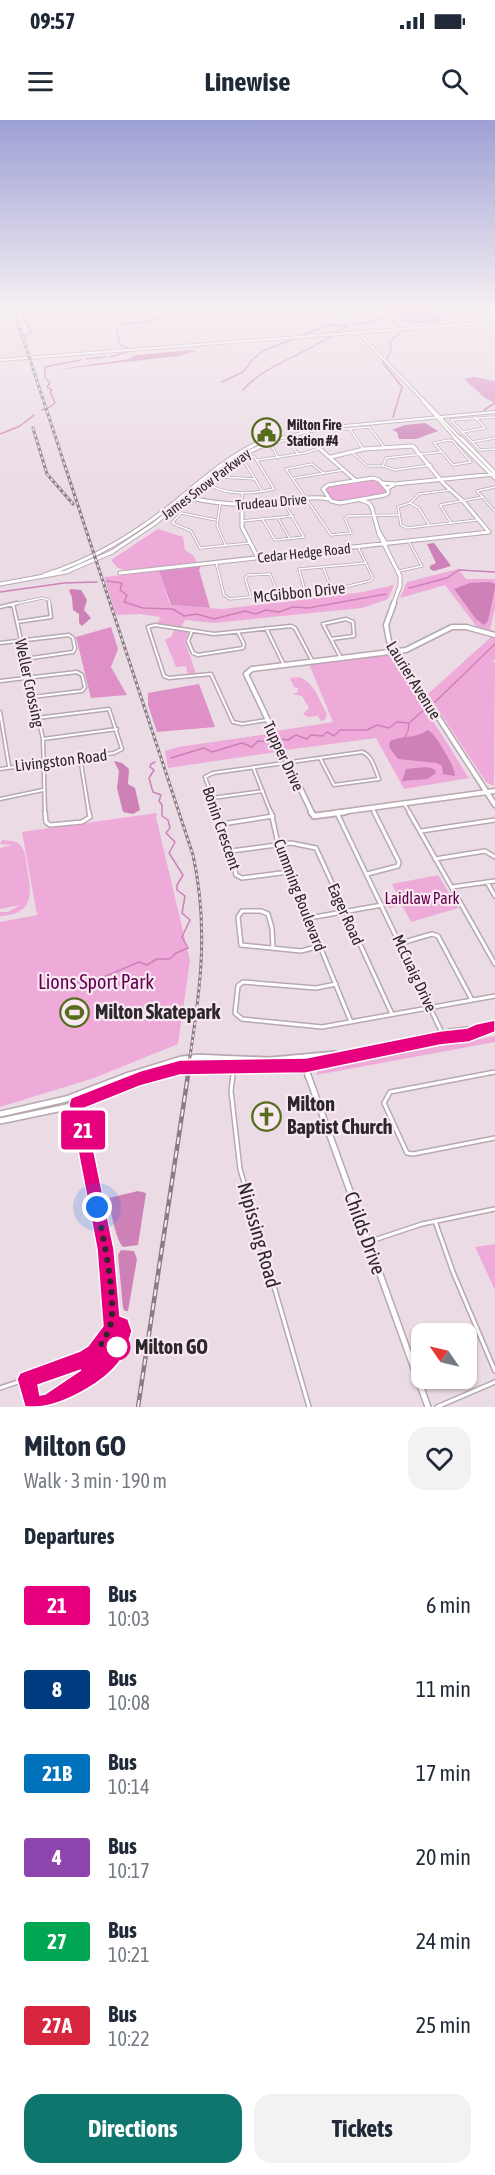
<!DOCTYPE html>
<meta charset="utf-8">
<style>
:root{--surface:#fff;--page:#f2f2f3;--text:#1f2937;--muted:#747a83;--accent:#0f766e}
body{margin:0;font-family:"Asap Condensed",sans-serif;background:var(--page);color:var(--text);height:100vh;display:flex;flex-direction:column;font-size:22px;white-space:nowrap}
*{box-sizing:border-box;margin:0}
p{font-size:20px;color:var(--muted)}
.icon{flex:none;width:33px;height:33px;fill:none;stroke:currentColor;stroke-width:2;stroke-linecap:round;stroke-linejoin:round}
.map{position:relative;height:1287px;overflow:hidden}
.sheet{display:flex;flex-direction:column;background:var(--surface);flex:1}
.sheet>*{flex:none}
.badge{padding:0 12px;border-radius:4px;font-size:21px;line-height:39px}
.needle{width:39px;rotate:304deg}
.buttons{position:absolute;left:411px;top:1203px;display:grid;gap:12px}
.buttons a{display:grid;place-items:center;width:66px;height:66px;border-radius:12px;background:var(--surface);box-shadow:0 2px 4px #0004;font-size:30px}
.you{position:absolute;width:30px;height:30px;margin:-15px;border:4px solid #fff;border-radius:50%;background:#1a73e8;box-shadow:0 0 0 9px #1a73e833}
.map>.badge{position:absolute;translate:-50% -50%;box-shadow:0 0 0 3px #fff}
h2{padding:0 24px;font-size:22px;line-height:54px}
.round{display:grid;place-items:center;flex:none;width:63px;height:63px;border-radius:18px;background:var(--page)}
.overview{display:flex;align-items:center;justify-content:space-between;height:102px;padding:0 24px}
h1{font-size:28px;font-weight:700;line-height:45px}
.cta{display:flex;gap:12px;margin-top:auto;padding:12px 24px}
.cta a{flex:1;height:69px;border-radius:18px;background:var(--accent);color:#fff;font-size:24px;font-weight:700;line-height:69px;text-align:center}
.cta a+a{background:var(--page);color:var(--text)}
ul{padding:0;list-style:none}
li{display:flex;align-items:center;gap:18px;height:84px;padding:0 24px}
li div{flex:1}
li b{display:block;font-size:22px}
li em{font-style:normal}
li .badge{min-width:66px;font-weight:700;text-align:center}
.status{display:flex;justify-content:space-between;align-items:center;height:42px;padding:0 30px;background:var(--surface);direction:ltr}
.status svg{height:16px;fill:currentColor}
header{display:flex;justify-content:space-between;align-items:center;height:78px;padding:0 24px;background:var(--surface);font-size:27px;font-weight:700}
.map>svg:first-child{display:block}
.green{fill:#eeabd9}
.forest{fill:#de90c7}
.water{fill:#cd81b7}
.lines{fill:none;stroke-linecap:round;stroke-linejoin:round}
.stream{stroke:#cd81b7;stroke-width:1.5}
.street-far2-casing{stroke:#b7a8b2;stroke-width:3}
.street-far1-casing{stroke:#b7a8b2;stroke-width:5}
.street-casing{stroke:#b7a8b2;stroke-width:6}
.secondary-far4-casing{stroke:#b7a8b2;stroke-width:4}
.secondary-far3-casing{stroke:#b7a8b2;stroke-width:5}
.secondary-far2-casing{stroke:#b7a8b2;stroke-width:7}
.secondary-far1-casing{stroke:#b7a8b2;stroke-width:8}
.secondary-casing{stroke:#b7a8b2;stroke-width:8}
.street-far2{stroke:#fff;stroke-width:1.5}
.street-far1{stroke:#fff;stroke-width:2}
.street{stroke:#fff;stroke-width:3}
.secondary-far4{stroke:#fff;stroke-width:2}
.secondary-far3{stroke:#fff;stroke-width:3}
.secondary-far2{stroke:#fff;stroke-width:4}
.secondary-far1{stroke:#fff;stroke-width:4.5}
.secondary{stroke:#fff;stroke-width:5}
.rail-far1-casing{stroke:#877d84;stroke-width:3}
.rail-casing{stroke:#877d84;stroke-width:4.5}
.rail-far1{stroke:#f8e8f2;stroke-width:1.5;stroke-dasharray:3;stroke-linecap:butt}
.rail{stroke:#f8e8f2;stroke-width:2;stroke-dasharray:7;stroke-linecap:butt}
.line{fill:#e6007e;stroke:#fff;stroke-width:1.5;fill-rule:evenodd}
.walk{stroke:#2c272a;stroke-width:6;stroke-dasharray:0 10.8}
.stop-dot{fill:#fff;stroke:#e6007e;stroke-width:3}
.labels{text-anchor:middle;stroke-width:4.5;stroke-linejoin:round;paint-order:stroke}
.far-poi-label{font-size:14px;font-weight:bold;fill:#2c272a;stroke:#f8e8f2;text-anchor:start}
.far-street-label{font-size:14px;fill:#2c272a;stroke:#f8e8f2}
.street-label{font-size:16px;fill:#2c272a;stroke:#f8e8f2}
.park-label{font-size:16px;fill:#62004f;stroke:#f8e8f2}
.near-park-label{font-size:20px;fill:#62004f;stroke:#f8e8f2}
.near-poi-label{font-size:20px;font-weight:bold;fill:#2c272a;stroke:#f8e8f2;text-anchor:start}
.near-street-label{font-size:20px;fill:#2c272a;stroke:#f8e8f2}
.near-stop-label{font-size:20px;font-weight:bold;fill:#2c272a;stroke:#f8e8f2;text-anchor:start}
</style>
<div class="status"><b>09:57</b><svg viewBox="0 0 49 12"><path d="M0 12V9h3v3zM5 12V6h3v6zM10 12V3h3v9zM15 12V0h3v12zM26 1h20v11H26zM47 4h2v5h-2z"/></svg></div>
<header><svg class="icon" aria-label="menu" viewBox="0 0 24 24"><path d="M4 6h16M4 12h16M4 18h16"/></svg>Linewise<svg class="icon" aria-label="search" viewBox="0 0 24 24"><circle cx="10" cy="10" r="6"/><path d="M15 15l6 6"/></svg></header>
<div class="map">
<svg width="495" height="1287" viewBox="0 0 495 1287">
<rect width="100%" height="100%" fill="#ebdbe5"/>
<path class="green" d="M370,359L378,360L386,370V373L339,382L333,380L326,370L330,366Z
M158,409L183,417L185,430L194,436L197,443L129,451L118,448L111,440Z
M458,449L466,459H495V488L490,510L477,507L445,465L400,478L407,462Z
M159,451L170,485L222,489L363,472L394,465L388,479L362,488L213,503L185,500L181,507L158,504L160,497L141,494L116,495L104,457Z
M174,510L188,512L185,521L196,554L188,555L186,546L176,547L165,520L171,517Z
M491,517L495,519V539L493,541L495,544L494,666L486,662L428,574Z
M391,535L392,536L469,658L404,669L376,618L286,630L277,611L333,602L309,544Z
M299,557C314,562 320,581 327,594L325,600L321,601L318,596L308,597L303,594L309,588L302,576L292,574L298,572V568L294,567L290,558Z
M268,614L276,632L168,648L165,631L178,627Z
M157,693L156,697L190,841L178,924L94,958L0,987V802L37,795L22,712Z
M2,720C9,721 16,720 20,725C26,731 26,741 27,748C32,775 34,794 0,796V792H8L20,785L0,789V728L12,725L0,724Z
M438,755L458,788L411,802L402,785L389,788L386,780L398,776L392,764Z
M495,916V922L316,955L318,949Z
M495,1124V1170L475,1127Z"/>
<path class="forest" d="M375,188H431L443,200C431,206 413,204 401,200L407,193L406,190C395,190 384,199 375,188Z
M474,257L495,261V283L485,278L464,259Z
M201,446L199,450L210,488L171,485L159,451Z
M111,507L118,529L111,547L127,575L91,578L76,517Z
M199,564L215,607L157,612L148,585V573Z"/>
<path class="water" d="M191,230L196,231L179,236L54,250L129,239L137,235Z
M425,303L438,311L416,319H399L397,312L392,310L405,305Z
M434,423L449,443L451,446L434,451L430,449V446L436,443L427,424Z
M490,462L495,464V468L488,501L484,505L476,499L454,469L470,463Z
M71,469L81,470L87,480L84,490L91,498L82,506L79,503V494L73,490L72,477L69,471Z
M428,610C435,613 456,648 455,656L443,654L442,646L437,643L398,639L389,627L390,621C402,615 416,619 428,610Z
M114,641L122,643L129,649L128,664L135,668L140,690L133,694L123,692L117,668L119,651Z
M426,647L434,649L436,653L427,659L402,661L406,649Z
M138,1071L146,1073L138,1125L123,1127C116,1120 112,1094 108,1082L109,1078Z
M121,1130L134,1131L137,1139L128,1191H125L123,1188L118,1135Z"/>
<g class="lines">
<path class="stream" d="M23,188L24,199L32,212L24,216
M397,196L393,199L401,208
M155,200L172,188
M122,204L150,201
M355,205L397,196L410,188
M116,208L120,224L129,229
M334,213L347,205
M300,216L329,205H347
M110,237L130,231
M86,239L105,237
M387,239L391,231L390,222L401,211
M384,241L383,243L402,267L393,297
M222,262L243,252L253,239L265,230L294,219
M243,270C262,247 304,234 331,216
M48,288L55,283L50,272L52,270L47,267L50,263L45,257V247L81,240
M42,290L45,289
M484,290L495,283
M0,314L20,306L34,295
M107,461L122,463L120,470L127,475L124,482L143,488L173,489L184,496L197,494L214,499L245,491L256,494L266,490L279,492L293,487L308,488L386,474
M409,468L447,458L459,450L495,452
M0,472L64,463L97,462
M435,582L495,524
M408,611L409,603
M405,617L407,613
M283,619L288,620L296,615L307,619L311,615L323,616L327,612L334,616L340,610H367L377,605L389,608L397,602L409,603L425,589
M171,638L204,628L212,632L242,623L252,627L258,621L268,622
M66,868C77,866 79,860 87,858L92,862L139,842L147,845L157,839H170L176,833L188,828L182,817L190,800L182,793L185,776L177,770V765L183,755L169,733L175,722L166,713L170,708L168,700L162,696V685L159,681L161,675L153,672L149,658L154,650L150,647L151,644L155,642"/>
<defs>
<path id="street-far2" d="M103,209L113,231
M495,297L451,300L480,330L495,329
M350,309L363,329
M462,312L485,308L475,297
M449,320L453,321L471,342L453,345L434,323Z
M472,322L495,318
M353,333L367,346H383L395,350L431,345
M254,336L274,369C253,374 231,376 211,366L221,357L255,359L244,341Z
M278,338L271,325L284,320L289,322L298,334
M258,340L305,333L335,323L337,321L331,312L333,310L369,307L384,327
M383,346L386,338L441,332
M323,353L312,344L286,349L331,415L351,413L345,399L348,396L398,395
M294,358L344,350
M255,359L262,371
M495,367L477,371L495,391
M450,370L419,374L410,383L398,387L401,405L407,408L477,400
M242,373V385
M410,383L419,388L429,405
M220,385L217,406L226,426
M278,398L290,419
M216,400L181,393L172,403L191,411L200,428L250,423
M263,400L275,420L304,417L284,383
M242,401L293,396
M451,403L440,385L483,377
M216,442L224,475L230,479L344,467L370,461L373,458L358,427
M323,447L331,468
M399,451L422,446L409,422
M305,471L299,449L366,443
M251,477L245,458L248,455L270,454L278,474
M10,485L42,478L49,480L50,485"/>
<path id="street-far1" d="M13,484L43,619L45,693
M0,487L17,483
M17,502L51,497L49,483
M266,508L284,545
M192,511L188,521L193,533L198,535L243,528L244,524L238,512
M331,519L354,516L353,502L346,499L323,504L341,538
M0,523L69,515L73,518L75,528L73,532L25,539
M0,561L77,552L82,555L85,567L82,571L32,577
M0,592L9,646
M267,600L242,604L233,602L211,554L169,558L164,556L148,507L155,505L214,514L291,506L295,508L313,542
M43,619L117,609
M80,637L89,693
M253,647L271,693
M0,649L114,633L122,629L109,589L37,598
M212,678L263,671
M0,679L43,670
M405,685L410,693
M372,688L375,693
M218,693L205,657L213,653L362,632C372,635 375,649 379,659L334,665L320,638"/>
<path id="street" d="M45,692L46,702L50,705L82,702L90,697L89,692
M217,692L231,731L236,755L242,758L289,752
M271,692L278,724L351,902
M409,692L495,844
M338,695L444,917
M222,704L273,696
M421,711L495,700
M231,731L291,723L316,728L392,894
M435,739L485,731L495,737
M367,754L398,746L399,742L374,692
M487,762L495,776
M452,767L495,761
M309,798L382,785
M401,823L432,814L438,816L472,880
M273,828L272,808L268,794L261,791H242L238,797L241,825L301,831L320,826
M336,864L316,868L243,862L238,866L235,893L242,899L322,907L495,876
M235,938L231,971L240,1049L309,1287
M495,952L390,972L384,983L407,1033L413,1034L495,1018
M435,1101L453,1152L495,1251
M368,1122L422,1104L495,1089
M0,1268L85,1239L101,1225L111,1202L105,1129L76,976
M437,1287L495,1262"/>
<path id="secondary-far4" d="M334,188L462,320
M0,240L495,202
M422,280L457,320
M305,310L312,320
M273,320L323,308L495,292"/>
<path id="secondary-far3" d="M311,318L319,328L355,360
M455,318L495,358
M461,318L495,353
M383,363L395,364L495,354
M387,369L379,360L373,358L328,365L323,369L331,381L340,383L385,375L388,373V368L395,364
M187,377C215,384 243,386 272,383C291,381 311,375 329,379
M361,380L369,383L372,388L379,414L400,456V466L393,485
M242,387V407L258,438
M379,412L386,424
M120,453L489,412L463,381L444,364L413,326L364,329L331,337
M44,455C93,440 133,415 173,384C201,361 227,337 260,322
M0,464L66,452L112,432L154,404L236,338L279,318"/>
<path id="secondary-far2" d="M394,483L386,505L389,521L495,685
M312,693L246,554L252,549L406,530L452,507H466L495,515
M334,693L495,671"/>
<path id="secondary-far1" d="M311,692L314,696L345,692
M444,917L450,912L495,907
M305,938L308,956
M126,956L181,939L198,937L269,940L335,934L340,937
M150,956L180,947L306,945L444,917L469,915L476,911"/>
<path id="secondary" d="M308,955L428,1287
M0,994L66,979L129,955
M0,1001L67,987L155,955"/>
</defs>
<use href="#street-far2" class="street-far2-casing"/>
<use href="#street-far1" class="street-far1-casing"/>
<use href="#street" class="street-casing"/>
<use href="#secondary-far4" class="secondary-far4-casing"/>
<use href="#secondary-far3" class="secondary-far3-casing"/>
<use href="#secondary-far2" class="secondary-far2-casing"/>
<use href="#secondary-far1" class="secondary-far1-casing"/>
<use href="#secondary" class="secondary-casing"/>
<use href="#street-far2" class="street-far2"/>
<use href="#street-far1" class="street-far1"/>
<use href="#street" class="street"/>
<use href="#secondary-far4" class="secondary-far4"/>
<use href="#secondary-far3" class="secondary-far3"/>
<use href="#secondary-far2" class="secondary-far2"/>
<use href="#secondary-far1" class="secondary-far1"/>
<use href="#secondary" class="secondary"/>
<defs>
<path id="rail-far1" d="M13,188L193,735C210,812 199,879 187,956
M33,308L47,354L73,384"/>
<path id="rail" d="M138,1287L188,955"/>
</defs>
<use href="#rail-far1" class="rail-far1-casing"/>
<use href="#rail" class="rail-casing"/>
<use href="#rail-far1" class="rail-far1"/>
<use href="#rail" class="rail"/>
</g>
<linearGradient id="sky" x2="0" y2="1"><stop stop-color="#9da0d4"/><stop offset="0.51" stop-color="#f6eff3"/><stop offset="1" stop-color="#f6eff3" stop-opacity="0"/></linearGradient>
<rect width="495" height="368" fill="url(#sky)"/>
<path class="line" d="M495,900V912L469,922L440,925L306,953L180,955L140,966L85,988L114,1129L120,1196L128,1199L132,1211C129,1220 127,1231 122,1238C107,1262 61,1287 35,1287H25L17,1259L20,1253L80,1231L88,1226L103,1206L97,1129L69,984L71,978L140,951L180,940L306,938L440,911L467,908L476,904ZM81,1250L45,1274L40,1275L38,1265Z"/>
<g class="lines">
<path class="walk" d="M97,1087C103,1116 116,1175 111,1203C109,1211 105,1218 101,1225L117,1227"/>
</g>
<defs>
<symbol id="civic-ring" viewBox="-11 -11 22 22"><circle r="9.5" fill="#f8e8f2" stroke="#576d1d" stroke-width="1.5"/><path d="M-.6-6.5H3V-4.5H.6V-3L4-1V1h2V6H-6V1h2V-1L-.6-3ZM-1.2 2.5V6h2.4V2.5Z" fill="#576d1d"/></symbol>
<symbol id="stadium-ring" viewBox="-11 -11 22 22"><circle r="9.5" fill="#f8e8f2" stroke="#576d1d" stroke-width="1.5"/><path d="M0-5a6.5 5 0 1 0 0 10a6.5 5 0 1 0 0-10ZM-3.5-1.8h7v3.6h-7Z" fill="#576d1d"/></symbol>
<symbol id="church-ring" viewBox="-11 -11 22 22"><circle r="9.5" fill="#f8e8f2" stroke="#576d1d" stroke-width="1.5"/><path d="M-1.2-6h2.4v3.5h3.3v2.4h-3.3V6h-2.4V-.1h-3.3v-2.4h3.3Z" fill="#576d1d"/></symbol>
</defs>
<g fill-rule="evenodd">
<use href="#civic-ring" x="250" y="296" width="33" height="33"/>
<use href="#stadium-ring" x="58" y="876" width="33" height="33"/>
<use href="#church-ring" x="250" y="980" width="33" height="33"/>
</g>
<circle class="stop-dot" cx="117" cy="1227" r="12"/>
<g class="labels">
<g class="far-poi-label">
<text x="287" y="310">Milton Fire<tspan x="287" dy="16">Station #4</tspan></text>
</g>
<g class="far-street-label">
<text transform="translate(206 364) rotate(-37)" y="5">James Snow Parkway</text>
<text transform="translate(271 382) rotate(-5)" y="5">Trudeau Drive</text>
<text transform="translate(304 433) rotate(-6)" y="5">Cedar Hedge Road</text>
</g>
<g class="street-label">
<text transform="translate(299 472) rotate(-6)" y="6">McGibbon Drive</text>
<text transform="translate(414 560) rotate(58)" y="6">Laurier Avenue</text>
<text transform="translate(30 563) rotate(78)" y="6">Weller Crossing</text>
<text transform="translate(284 636) rotate(65)" y="6">Tupper Drive</text>
<text transform="translate(61 640) rotate(-7)" y="6">Livingston Road</text>
<text transform="translate(222 708) rotate(71)" y="6">Bonin Crescent</text>
<text transform="translate(300 775) rotate(69)" y="6">Cumming Boulevard</text>
<text transform="translate(346 794) rotate(66)" y="6">Eager Road</text>
<text transform="translate(415 853) rotate(65)" y="6">McCuaig Drive</text>
</g>
<g class="park-label">
<text x="422" y="784">Laidlaw Park</text>
</g>
<g class="near-park-label">
<text x="96" y="869">Lions Sport Park</text>
</g>
<g class="near-poi-label">
<text x="95" y="899">Milton Skatepark</text>
<text x="287" y="991">Milton<tspan x="287" dy="23">Baptist Church</tspan></text>
</g>
<g class="near-street-label">
<text transform="translate(365 1113) rotate(70)" y="7">Childs Drive</text>
<text transform="translate(259 1115) rotate(74)" y="7">Nipissing Road</text>
</g>
<g class="near-stop-label">
<text x="135" y="1234">Milton GO</text>
</g>
</g>
</svg>
<div class="buttons">
<a><svg class="needle" viewBox="-14 -14 28 28"><path d="M0-13l5 13h-10z" fill="#e53935"/><path d="M0 13l5-13h-10z" fill="#747a83"/></svg></a>
</div>
<div class="you" style="left:97px;top:1087px"></div>
<b class="badge" style="left:83px;top:1010px;background:#e6007e;color:#fff">21</b>
</div>
<section class="sheet">
<div class="overview"><div><h1>Milton GO</h1><p>Walk · 3 min · 190 m</p></div><a class="round"><svg class="icon" aria-label="heart" viewBox="0 0 24 24"><path d="M12 20l-8-8c-3-5 5-10 8-4 3-6 11-1 8 4z"/></svg></a></div>
<h2>Departures</h2>
<ul>
<li><span class="badge" style="background:#e6007e;color:#fff">21</span><div><b>Bus</b><p>10:03</p></div><em>6 min</em></li>
<li><span class="badge" style="background:#003b80;color:#fff">8</span><div><b>Bus</b><p>10:08</p></div><em>11 min</em></li>
<li><span class="badge" style="background:#0072bc;color:#fff">21B</span><div><b>Bus</b><p>10:14</p></div><em>17 min</em></li>
<li><span class="badge" style="background:#8e44ad;color:#fff">4</span><div><b>Bus</b><p>10:17</p></div><em>20 min</em></li>
<li><span class="badge" style="background:#00a651;color:#fff">27</span><div><b>Bus</b><p>10:21</p></div><em>24 min</em></li>
<li><span class="badge" style="background:#d7263d;color:#fff">27A</span><div><b>Bus</b><p>10:22</p></div><em>25 min</em></li>
</ul>
<div class="cta"><a>Directions</a><a>Tickets</a></div>
</section>
